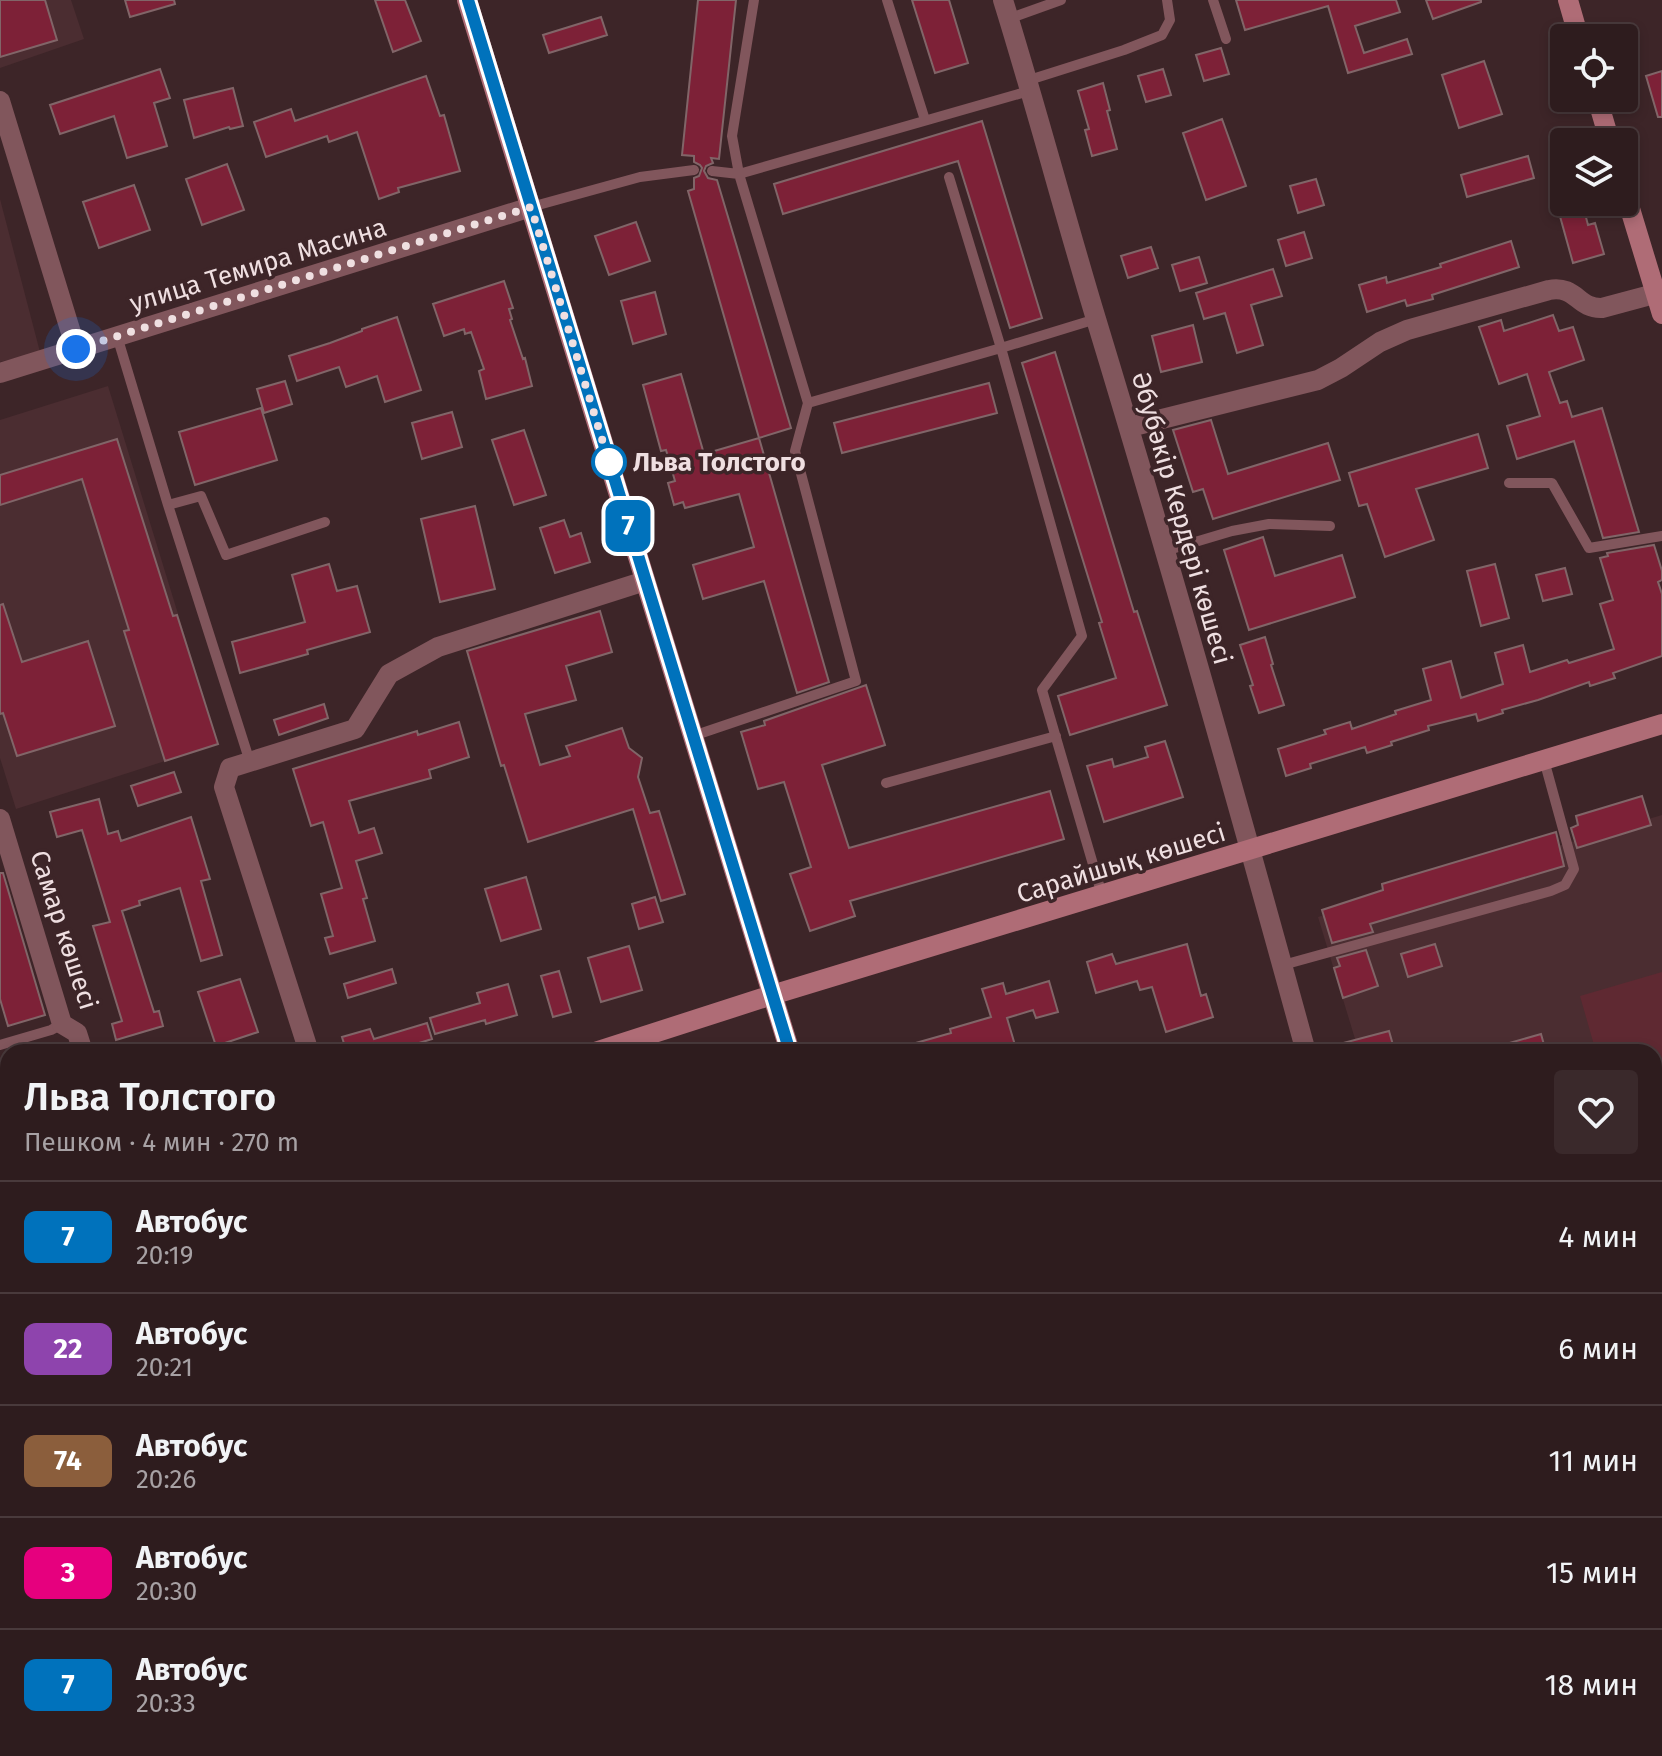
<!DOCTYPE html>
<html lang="ru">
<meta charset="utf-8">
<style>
:root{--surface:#2e1c1e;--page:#3a292b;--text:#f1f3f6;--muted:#a7a1a4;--line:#493a3c}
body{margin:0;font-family:"Fira Sans",sans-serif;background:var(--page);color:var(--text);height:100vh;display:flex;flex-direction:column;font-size:30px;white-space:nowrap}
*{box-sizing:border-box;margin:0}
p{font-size:26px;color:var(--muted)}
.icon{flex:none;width:44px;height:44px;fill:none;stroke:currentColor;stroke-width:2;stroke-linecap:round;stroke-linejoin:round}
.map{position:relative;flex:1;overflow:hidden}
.sheet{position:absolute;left:0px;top:1044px;width:1662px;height:712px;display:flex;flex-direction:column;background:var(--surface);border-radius:24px 24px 0 0;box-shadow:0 4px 12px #0003,0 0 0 2px var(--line)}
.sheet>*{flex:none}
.badge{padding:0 16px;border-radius:12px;font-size:28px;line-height:52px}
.fabs{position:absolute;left:1550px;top:24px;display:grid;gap:16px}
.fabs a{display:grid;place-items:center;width:88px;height:88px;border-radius:8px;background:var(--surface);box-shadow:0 4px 12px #0003,0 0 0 2px var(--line);font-size:40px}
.you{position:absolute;width:40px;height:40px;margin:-20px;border:6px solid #fff;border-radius:50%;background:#1a73e8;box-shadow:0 0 0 12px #1a73e833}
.map>.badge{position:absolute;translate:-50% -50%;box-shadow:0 0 0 4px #fff}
.round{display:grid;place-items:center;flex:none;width:84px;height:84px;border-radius:8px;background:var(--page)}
.overview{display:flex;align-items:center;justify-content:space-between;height:136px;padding:0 24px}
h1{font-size:38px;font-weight:600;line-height:60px}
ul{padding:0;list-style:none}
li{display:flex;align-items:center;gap:24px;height:112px;padding:0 24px;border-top:2px solid var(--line)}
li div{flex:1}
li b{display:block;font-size:30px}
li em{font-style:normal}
li .badge{min-width:88px;font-weight:700;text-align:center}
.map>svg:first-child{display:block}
.built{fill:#4b2d31}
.green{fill:#5f2932}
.building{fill:#7d2137;stroke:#816568;stroke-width:2}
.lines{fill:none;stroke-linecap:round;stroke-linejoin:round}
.lane{stroke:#81565c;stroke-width:10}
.street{stroke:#81565c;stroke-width:20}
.secondary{stroke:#af6c76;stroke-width:20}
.line-casing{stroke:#fff;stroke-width:18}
.line{stroke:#0072bc;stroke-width:12}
.walk{stroke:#efdfe1;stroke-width:8;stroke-dasharray:0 14.4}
.stop-dot{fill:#fff;stroke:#0072bc;stroke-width:4}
.labels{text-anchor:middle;stroke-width:7;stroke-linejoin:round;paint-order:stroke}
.street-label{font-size:26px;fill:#efdfe1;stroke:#3d2528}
.stop-label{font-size:26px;font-weight:bold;fill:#efdfe1;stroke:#3d2528;text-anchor:start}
</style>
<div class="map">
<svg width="1662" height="1756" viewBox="0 0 1662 1756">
<rect width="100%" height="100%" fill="#3d2528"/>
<path class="built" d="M0,0H71L84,39L0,68Z
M0,199L40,352L0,362Z
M108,386L218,744L16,809L0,758V420Z
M1662,815V1569L1654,1571V1052H1359L1318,917Z
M1662,1649V1756H1316L1342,1748H1654V1651Z
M256,1748H434L408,1756H259Z"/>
<path class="green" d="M1662,972V1064L1654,1066V1052H1596L1580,996Z"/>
<path class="building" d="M0,0H45L57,40L0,57Z
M125,0H174L175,4L130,17Z
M375,0H405L421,41L393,52Z
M698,0H736L719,159L711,158L713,163L706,166L704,171L708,178L717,180L791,428L759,438L688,191L694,189V178L699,176L702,168L700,165L694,162V156L682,155Z
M912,0H949L968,63L935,73Z
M1236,0H1396L1400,12L1355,26L1364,53L1407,39L1412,54L1348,73L1328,6L1245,30Z
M1426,0H1481V2L1433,19Z
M601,17L607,35L549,53L543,35Z
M1221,48L1229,74L1204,81L1196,55Z
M1484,61L1502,114L1459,128L1442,75Z
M160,69L170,98L154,103L167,146L127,158L114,116L60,134L50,105Z
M1163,69L1171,95L1146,102L1138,76Z
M1662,71V117H1658L1646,76Z
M426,76L440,116L444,115L460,171L398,188L399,192L379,199L357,132L329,142L327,136L266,157L254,122L291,109L295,121Z
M1103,83L1110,110L1107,111L1117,149L1092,156L1085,130L1089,129L1078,91Z
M233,88L243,126L230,129L229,127L194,138L184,100Z
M1222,119L1246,186L1206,200L1183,133Z
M982,121L1042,318L1010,328L958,161L783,214L774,184Z
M1528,156L1534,178L1467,197L1461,175Z
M227,164L244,210L202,225L186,179Z
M1316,179L1324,205L1298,213L1290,186Z
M134,185L150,230L99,248L83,202Z
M1556,202H1582L1588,225L1595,223L1604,254L1573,263Z
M636,222L650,261L609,275L595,236Z
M1304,232L1312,258L1286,266L1278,240Z
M1511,241L1519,267L1432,295L1433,299L1407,306L1405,300L1367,312L1359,285L1386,277L1387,283L1441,267L1440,264Z
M1151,247L1158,268L1128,278L1121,256Z
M1199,257L1207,283L1180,291L1172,265Z
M1273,269L1282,296L1251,305L1263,345L1237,353L1225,313L1204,319L1196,293Z
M504,281L513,308L509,309L512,319L510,320L523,359L525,358L532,386L486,399L479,371L484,369L471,332L465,334L464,329L444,336L433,304Z
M655,292L666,334L633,344L621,301Z
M1553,315L1559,331L1573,327L1584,360L1549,372L1560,403L1567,401L1572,417L1602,408L1639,532L1603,538L1574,441L1517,459L1507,426L1540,416L1527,374L1499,384L1479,327L1501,320L1504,331Z
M397,317L421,390L385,402L377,376L346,387L339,367L297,381L289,356L330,343L362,331V329Z
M1193,325L1202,362L1161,372L1152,336Z
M1055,352L1134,612L1137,611L1167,705L1070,735L1058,696L1116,678L1099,623L1102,622L1022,363Z
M681,374L704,454L759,438L829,682L797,693L764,581L703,599L693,565L754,547L739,494L685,508L683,502L674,505L668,483L675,481L666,450L661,451L643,385Z
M285,381L292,404L264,413L257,389Z
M989,383L997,413L842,453L834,423Z
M261,408L277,460L195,485L179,432Z
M452,412L462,447L422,459L412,423Z
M1211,420L1228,474L1328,443L1340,480L1213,519L1203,489L1193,492L1173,430Z
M524,430L546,495L514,505L492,440Z
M1478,434L1488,468L1416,489L1434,540L1385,557L1367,504L1359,506L1349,473Z
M117,439L173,616L177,615L218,744L165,761L124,631L129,630L82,479L0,505V475Z
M475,506L495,589L440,602L421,519Z
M564,520L570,537L581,533L590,562L555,573L540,528Z
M1263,537L1275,576L1342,555L1355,597L1249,630L1224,550Z
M1654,545L1662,571V580L1658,582L1662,594V656L1613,673L1615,678L1590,686L1589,682L1538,700L1502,710L1503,713L1478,721L1476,714L1428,726L1429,730L1391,742L1392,745L1367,753L1365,747L1310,764L1311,768L1286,776L1278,749L1326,734L1324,730L1350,722L1352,729L1396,714L1395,711L1431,700L1423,669L1451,661L1461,698L1503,684L1495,653L1523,645L1530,672L1567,660L1569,663L1614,649L1600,604L1613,600L1600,558L1608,556L1607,553Z
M329,564L337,591L357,586L370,632L307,650L308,654L240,673L232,642L305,622L292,575Z
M1495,564L1509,618L1481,626L1467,571Z
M1565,568L1572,594L1543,601L1536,575Z
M3,604L22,662L88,641L115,726L17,756L3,713L0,714V605Z
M600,611L612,652L566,666L576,700L525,714L540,765L570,756L566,746L622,728L629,748L642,758L638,777L650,813L659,811L685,894L661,901L633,809L528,842L504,765L501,766L467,651Z
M1265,637L1273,664L1271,665L1284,705L1259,713L1250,686L1253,685L1240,645Z
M866,685L885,745L822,765L849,848L1050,791L1064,839L850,901L855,916L810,931L790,874L811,867L784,782L758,789L741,732L765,725L764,721Z
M324,704L328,718L279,735L274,720Z
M459,722L469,757L429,770L431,778L349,801L359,833L374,828L382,853L356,861L367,898L363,899L375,941L330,954L325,938L333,936L321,894L342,888L323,822L311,826L293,769L417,731L418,735Z
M1165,741L1183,797L1104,822L1087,766L1112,759L1114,767L1148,757L1145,747Z
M174,772L181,792L138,806L131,786Z
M1642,796L1651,825L1577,848L1571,828L1578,825L1576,816Z
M99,799L108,834L118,831L121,841L191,817L210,879L201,881L222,955L201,961L180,888L139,901L140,905L122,911L154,1012L159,1011L163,1026L116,1040L112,1024L122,1021L93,926L110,922L82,830L57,837L50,812Z
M1556,832L1564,866L1370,924L1373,932L1332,943L1322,910L1383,890L1382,884Z
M0,873H3L45,1015L8,1026L0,999Z
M526,877L541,929L501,941L485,889Z
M655,897L663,922L639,929L632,904Z
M1187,944L1201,996L1206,994L1213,1017L1166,1032L1152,987L1140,990L1137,981L1096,993L1087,962L1112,954L1116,964Z
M1435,944L1442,966L1408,977L1401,954Z
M629,946L642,990L601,1002L588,958Z
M1366,950L1378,986L1343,998L1334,968L1340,966L1337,958Z
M392,969L396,983L348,998L344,984Z
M559,971L571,1012L553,1017L541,976Z
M240,979L258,1032L216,1046L198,992Z
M1049,981L1058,1012L1036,1018L1033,1010L1007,1018L1017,1052H899L898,1048L951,1033L950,1029L991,1017L982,989L1003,983L1006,994Z
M508,984L517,1015L486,1024L485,1020L435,1034L430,1018L480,1003L477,993Z
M427,1023L432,1039L390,1052H344L343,1048L345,1047L342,1037L370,1029L374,1039Z
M1389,1031L1395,1052H1328V1047Z
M1541,1034L1546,1052H1493L1492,1048Z"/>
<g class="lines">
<path class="lane" d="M887,0L925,120
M1213,0L1226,39
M1008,19L1061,0
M1026,81L1124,50L1162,35L1170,20L1167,0
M712,171L739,174L1029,91
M949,177L1001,348L1082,636L1042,690L1102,895
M531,207L640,177L694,170
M117,336L168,505L201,496L226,555L325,522
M808,403L1001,348L1096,319
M1509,483H1552L1589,548L1662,536
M168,505L250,762
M1165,551L1232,531L1269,524L1330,526
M693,736L856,681L795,451L808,403L739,174L732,136L754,0
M886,783L1056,736
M1283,965L1551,891L1565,885L1574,869L1544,760
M0,1045L51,1030L62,1024
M1654,1676L1662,1674
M1603,1748L1605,1756
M737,1756L743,1748"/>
<path class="street" d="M1003,0C1036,106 1064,213 1096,319C1170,562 1239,807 1306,1052
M0,101L76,349
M0,373L531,207
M1130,427L1318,380L1341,368L1380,342L1407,330L1549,290C1577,285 1577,309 1602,308L1662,292
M0,819L62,1024L77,1033L83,1052
M309,1052L224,787L230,768L355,729L389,674L438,647L645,581
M0,1580L8,1605
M1654,1604L1662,1602
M0,1632L8,1630
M53,1748L56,1756
M1150,1756L1177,1748"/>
<path class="secondary" d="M467,0L790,1052
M1568,0L1579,38
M1597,98L1610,142
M1624,189L1662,314
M595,1052L772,995L1662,724
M0,1243L8,1241
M1006,1748L1008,1756"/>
</g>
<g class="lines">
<defs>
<path id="line" d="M468,0L790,1052"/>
</defs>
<use href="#line" class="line-casing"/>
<use href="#line" class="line"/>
<path class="walk" d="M76,349L531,207L609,462"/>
</g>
<circle class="stop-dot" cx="609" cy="462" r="16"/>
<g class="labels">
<g class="street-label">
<text transform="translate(258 265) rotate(-17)" y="9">улица Темира Масина</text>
<text transform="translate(1182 518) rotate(74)" y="9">Әбубәкір Кердері көшесі</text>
<text transform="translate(1121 863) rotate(-17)" y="9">Сарайшық көшесі</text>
<text transform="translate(64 930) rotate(72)" y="9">Самар көшесі</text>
</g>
<g class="stop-label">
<text x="633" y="471">Льва Толстого</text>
</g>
</g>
</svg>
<div class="fabs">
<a><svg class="icon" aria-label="locate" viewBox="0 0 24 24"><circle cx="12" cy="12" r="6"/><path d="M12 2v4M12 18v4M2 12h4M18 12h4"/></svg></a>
<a><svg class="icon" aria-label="layers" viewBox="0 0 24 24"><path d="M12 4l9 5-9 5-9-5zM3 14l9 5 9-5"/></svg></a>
</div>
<div class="you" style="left:76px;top:349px"></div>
<b class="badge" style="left:628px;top:526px;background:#0072bc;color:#fff">7</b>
<section class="sheet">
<div class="overview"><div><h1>Льва Толстого</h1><p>Пешком · 4 мин · 270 m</p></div><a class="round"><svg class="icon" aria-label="heart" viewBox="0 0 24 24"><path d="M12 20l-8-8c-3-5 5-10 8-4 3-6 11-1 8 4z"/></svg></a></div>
<ul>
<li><span class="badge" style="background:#0072bc;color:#fff">7</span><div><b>Автобус</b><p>20:19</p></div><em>4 мин</em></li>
<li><span class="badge" style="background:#8e44ad;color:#fff">22</span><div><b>Автобус</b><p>20:21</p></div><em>6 мин</em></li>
<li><span class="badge" style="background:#8b5e3c;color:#fff">74</span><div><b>Автобус</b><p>20:26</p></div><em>11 мин</em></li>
<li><span class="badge" style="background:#e6007e;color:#fff">3</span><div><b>Автобус</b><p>20:30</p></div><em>15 мин</em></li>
<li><span class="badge" style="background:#0072bc;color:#fff">7</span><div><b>Автобус</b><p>20:33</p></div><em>18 мин</em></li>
</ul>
</section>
</div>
